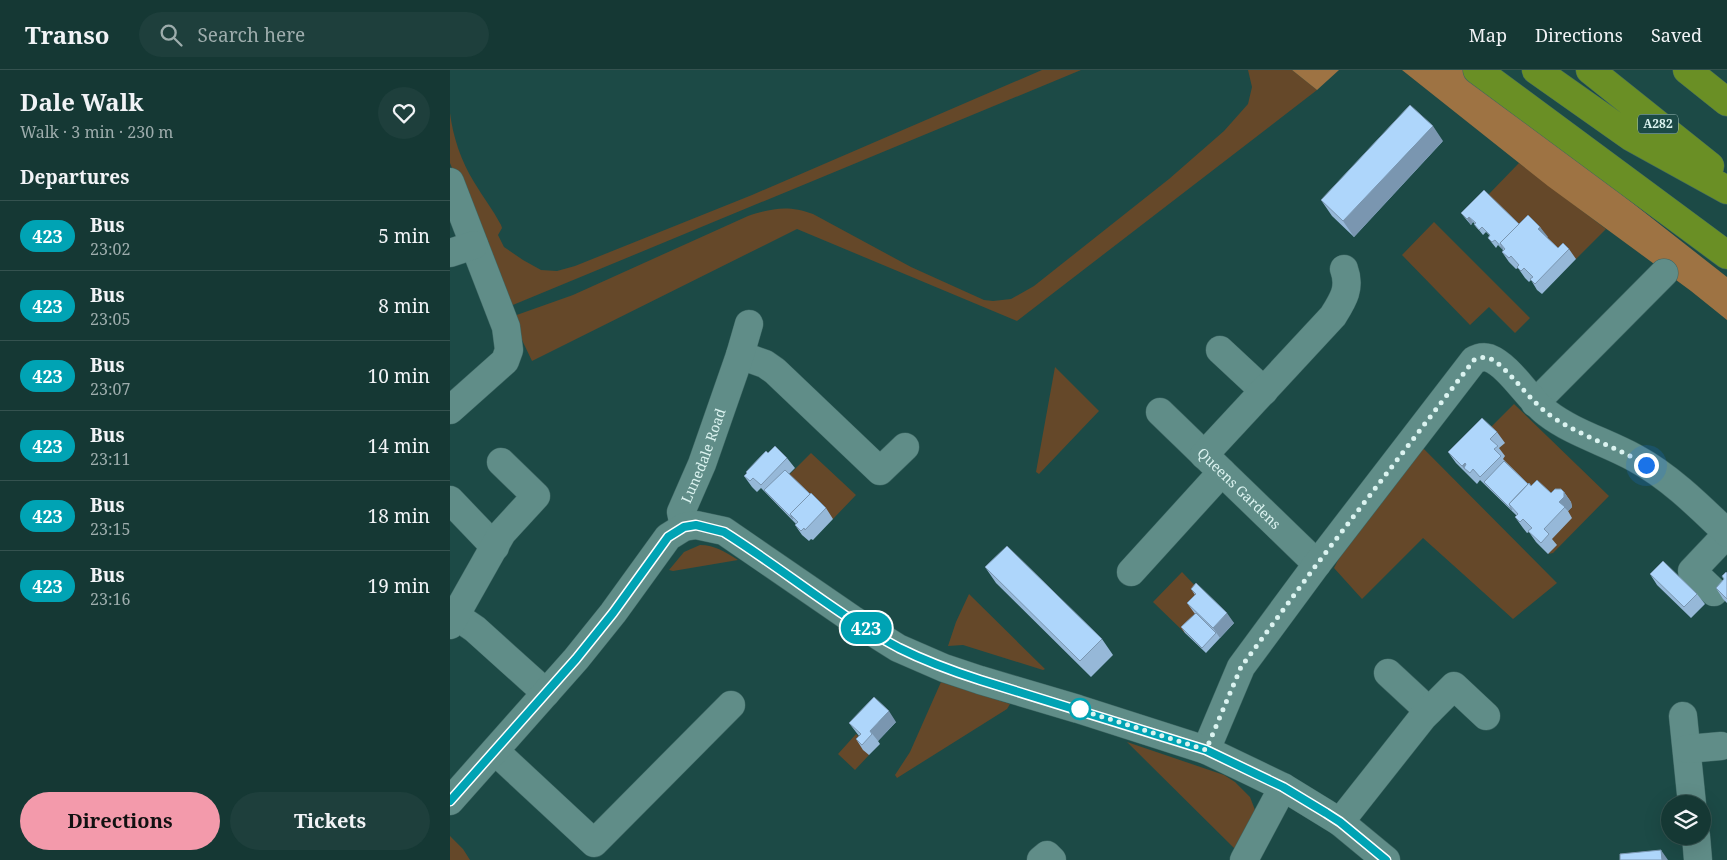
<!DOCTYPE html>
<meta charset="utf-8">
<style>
:root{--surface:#153834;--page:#1e3f3c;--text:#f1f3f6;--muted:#9dacac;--line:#34524f;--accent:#f39aab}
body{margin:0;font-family:"Noto Serif",serif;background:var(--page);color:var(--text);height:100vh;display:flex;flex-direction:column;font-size:19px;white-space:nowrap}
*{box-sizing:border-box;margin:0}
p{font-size:16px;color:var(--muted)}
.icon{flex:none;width:28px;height:28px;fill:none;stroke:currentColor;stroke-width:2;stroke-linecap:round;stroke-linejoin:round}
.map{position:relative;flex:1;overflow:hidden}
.sheet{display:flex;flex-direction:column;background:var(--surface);width:450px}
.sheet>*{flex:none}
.badge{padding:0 10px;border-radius:16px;font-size:18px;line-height:32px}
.controls{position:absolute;left:1211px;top:725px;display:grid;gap:10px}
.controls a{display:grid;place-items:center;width:50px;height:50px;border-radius:50%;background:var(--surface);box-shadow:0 5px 20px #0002,0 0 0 1px var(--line);font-size:25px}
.you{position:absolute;width:25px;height:25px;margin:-12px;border:4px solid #fff;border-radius:50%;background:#1a73e8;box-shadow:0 0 0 8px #1a73e833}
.map>.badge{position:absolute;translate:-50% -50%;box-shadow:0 0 0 2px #fff}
h2{padding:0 20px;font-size:19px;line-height:45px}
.round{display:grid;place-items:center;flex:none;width:52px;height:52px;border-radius:26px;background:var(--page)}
.headline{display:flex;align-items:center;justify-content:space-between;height:85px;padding:0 20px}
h1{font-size:24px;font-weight:700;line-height:38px}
.button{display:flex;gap:10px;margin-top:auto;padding:10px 20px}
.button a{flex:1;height:58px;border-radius:30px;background:var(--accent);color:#111;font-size:20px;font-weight:700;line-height:58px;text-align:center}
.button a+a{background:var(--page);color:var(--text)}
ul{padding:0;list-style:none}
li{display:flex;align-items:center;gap:15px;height:70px;padding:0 20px;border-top:1px solid var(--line)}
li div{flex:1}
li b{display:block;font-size:19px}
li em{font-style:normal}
li .badge{min-width:55px;font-weight:700;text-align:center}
header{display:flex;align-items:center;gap:30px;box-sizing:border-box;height:70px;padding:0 25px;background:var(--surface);border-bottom:1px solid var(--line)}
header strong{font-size:24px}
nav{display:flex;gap:28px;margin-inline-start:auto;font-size:18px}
.search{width:350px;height:45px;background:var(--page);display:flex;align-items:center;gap:12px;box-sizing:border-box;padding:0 18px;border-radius:28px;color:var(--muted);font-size:19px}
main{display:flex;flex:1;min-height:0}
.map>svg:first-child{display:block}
.green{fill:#654829}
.forest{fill:#9e7343}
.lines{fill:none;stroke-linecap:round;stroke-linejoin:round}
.minor-casing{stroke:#3d6663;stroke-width:29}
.highway-casing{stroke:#3d6663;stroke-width:29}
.minor{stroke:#608d88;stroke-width:28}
.highway{stroke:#6a8f25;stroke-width:28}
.wall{fill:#96b8d8}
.shaded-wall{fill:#7a96b0}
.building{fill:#aed6fb;stroke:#7a96b0}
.line-casing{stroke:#fff;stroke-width:11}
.line{stroke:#00a3b4;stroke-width:8}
.walk{stroke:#dbf3f0;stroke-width:5;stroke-dasharray:0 9}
.stop-dot{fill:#fff;stroke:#00a3b4;stroke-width:2.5}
.labels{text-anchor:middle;stroke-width:5;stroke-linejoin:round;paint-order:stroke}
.shield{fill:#1c4a46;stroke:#a2c0bd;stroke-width:1}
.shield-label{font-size:12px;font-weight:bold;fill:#dbf3f0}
.street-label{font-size:14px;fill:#dbf3f0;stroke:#1c4a46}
</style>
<header>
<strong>Transo</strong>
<div class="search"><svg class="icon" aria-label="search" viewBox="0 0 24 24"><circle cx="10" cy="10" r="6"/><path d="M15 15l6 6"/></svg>Search here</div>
<nav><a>Map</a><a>Directions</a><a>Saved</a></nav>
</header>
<main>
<section class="sheet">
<div class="headline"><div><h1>Dale Walk</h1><p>Walk · 3 min · 230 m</p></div><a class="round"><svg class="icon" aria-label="heart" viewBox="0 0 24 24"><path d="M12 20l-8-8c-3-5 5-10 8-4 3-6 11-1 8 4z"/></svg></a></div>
<h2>Departures</h2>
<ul>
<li><span class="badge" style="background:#00a3b4;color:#fff">423</span><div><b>Bus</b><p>23:02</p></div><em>5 min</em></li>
<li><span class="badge" style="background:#00a3b4;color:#fff">423</span><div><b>Bus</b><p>23:05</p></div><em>8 min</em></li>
<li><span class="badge" style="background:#00a3b4;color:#fff">423</span><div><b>Bus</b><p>23:07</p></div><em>10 min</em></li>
<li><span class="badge" style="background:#00a3b4;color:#fff">423</span><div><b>Bus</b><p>23:11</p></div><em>14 min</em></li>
<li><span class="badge" style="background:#00a3b4;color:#fff">423</span><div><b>Bus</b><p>23:15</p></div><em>18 min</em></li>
<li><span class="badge" style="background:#00a3b4;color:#fff">423</span><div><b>Bus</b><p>23:16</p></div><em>19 min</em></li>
</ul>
<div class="button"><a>Directions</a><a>Tickets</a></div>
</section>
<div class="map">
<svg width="1277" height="790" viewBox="0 0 1277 790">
<rect width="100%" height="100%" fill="#1c4a46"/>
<path class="green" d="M592,0H631L58,237L0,93V43C3,67 11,91 24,112C33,127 43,140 51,155L52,158L48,165L54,177L73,190L91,200L107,201L125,196L302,125Z
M798,0H842L867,20L567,251L347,159L82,291L61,247L123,225L298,146C323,138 338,135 363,144L461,197L534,230L543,231L561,229L584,216L719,109L774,61L798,34L802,17Z
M1069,93L1156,159L1126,189H1115L1077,163L1038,125Z
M984,152L1080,248L1065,263L1039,237L1020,255L952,185Z
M605,297L649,341L589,404L586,402Z
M1064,334L1159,426L1103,483L1098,484L1106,475L1101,470L1089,426L1051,390L1040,358Z
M963,368L1107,513L1063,549L973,468L912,529L884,498L922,424Z
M361,383L406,425L383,449L339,405Z
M250,475C265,475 275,482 288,490L223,501L219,500L234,482Z
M732,502L753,524L750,548L735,563L703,532Z
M519,524L595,599L593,600L513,575L498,576L506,552Z
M491,612L560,634L557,639L447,708L445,705L460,682Z
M406,664L418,675L419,685L405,700L388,684Z
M677,672L774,705L785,712L800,727L805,740L785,779Z
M0,766L13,779L20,790H0Z"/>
<path class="forest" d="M842,0H889L867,20Z
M952,0H1013L1277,207V250L1241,221L1098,116Z"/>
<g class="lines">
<defs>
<g id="minor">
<path d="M0,112L56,257L59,280L55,291L0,340"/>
<path d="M0,183L24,175"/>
<path d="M770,280L814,321"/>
<path d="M290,285L315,294L325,301L430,401L455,377"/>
<path d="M1085,333L1214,203"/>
<path id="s1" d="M710,342L867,494"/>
<path d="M754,385L883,246C893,230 901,218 894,199"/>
<path d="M0,430L45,477"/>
<path id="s2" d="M234,457L231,442L252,394L290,285L299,254"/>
<path d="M681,502L772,402"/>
<path d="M1264,522L1242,501L1277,464"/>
<path d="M6,546L25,559L96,623"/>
<path d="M0,555L52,463L86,426L51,392"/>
<path d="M938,603L979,641"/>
<path d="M1233,646L1242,734"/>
<path d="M1237,679L1271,676"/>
<path d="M756,680L791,597L867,494L1024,290C1029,288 1033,286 1039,288C1060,296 1078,329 1097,343C1123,363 1156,372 1185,388C1220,407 1249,436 1277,463"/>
<path d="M45,681L144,773L281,635"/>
<path d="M0,731L126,589L163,543L218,467L234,457L246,455L274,461L402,549L448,578L494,598L530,610L628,639L756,680L833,717L890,752L936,790"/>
<path d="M890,752L973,647L1004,616L1036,646"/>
<path d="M1246,766L1248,790"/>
<path d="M591,790L597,785L602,790"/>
<path d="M794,790L833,717"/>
</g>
<path id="highway" d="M1027,0L1277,185
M1086,0L1181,67L1277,120
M1140,0L1260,96
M1237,0L1277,32"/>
</defs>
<use href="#minor" class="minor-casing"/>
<use href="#highway" class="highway-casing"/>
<use href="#minor" class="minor"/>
<use href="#highway" class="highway"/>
</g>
<path class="wall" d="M993,71L904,167L882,146L871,130Z
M1011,143L1090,157L1097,168L1108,178L1119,179L1126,189L1092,224L1087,220L1081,210L1079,212L1075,208L1068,198L1066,199L1059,192L1052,182L1053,180L1048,175L1046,178L1038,168L1040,166L1036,162L1033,165L1024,154H1025L1023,152L1021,155L1015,148Z
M1047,362L1055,373L1049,378L1055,386L1053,389L1078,414L1101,423L1114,422L1121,432L1122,437L1118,441L1122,448L1102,469L1107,475L1098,484L1086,472L1079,462L1077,463L1073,458L1065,447L1067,446L1030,410L1027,414L1006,393L998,382Z
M318,383L337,388L345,398L339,404L360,424L376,438L383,449L363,470L361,469L359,471L352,465L345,455L346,454L311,418L307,422L302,417L294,406Z
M535,497L652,569L663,585L641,607L546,513Z
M1277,503V533L1273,529L1266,518L1274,509L1272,506Z
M1200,504L1247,524L1255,534L1241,548L1207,515Z
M741,519L784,553L756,583L735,563L731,557L745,544L737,533L745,525Z
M446,652L428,671L430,674L419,685L413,680L406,669L409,666L399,653Z"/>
<path class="shaded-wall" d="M983,56L993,71L904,167L893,151Z
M1019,147L1023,152L1021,155L1017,149Z
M1090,157L1098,167L1096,169L1088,159Z
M1015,393L1021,402L1014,398L1020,406L1012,396Z
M1114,422L1121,432L1122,437L1118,441L1109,432Z
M777,543L784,553L770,568L763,558Z
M439,641L446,652L428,671L420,661Z
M1211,780L1218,790H1212Z"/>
<path class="building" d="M960,35L983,56L893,151L871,130Z
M1034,120L1069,154L1050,173L1053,179L1045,170L1042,172L1038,168L1040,165L1032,157L1029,160L1024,154L1026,153L1019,147L1017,149L1011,143Z
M1078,145L1090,157L1088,159L1108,178L1113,173L1119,179L1085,214L1080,209L1083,207L1074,198L1071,201L1067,197L1069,195L1061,186L1059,188L1052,182L1055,179L1050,173Z
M1032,348L1047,362L1040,369L1048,376L1044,379L1051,386L1030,407L1023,399L1020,403L1014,398L1016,394L1015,393L1012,396L998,382Z
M325,376L337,388L311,415L303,408L300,411L294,406L297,403L296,402L316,381L318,383Z
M1054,391L1078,414L1059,434L1062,440L1034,412Z
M335,400L360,424L340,444L343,449L314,420Z
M1087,410L1101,423L1105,419H1111L1114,422V427L1109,432L1115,437L1094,459L1099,464L1091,473L1078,461L1082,458L1073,449L1070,452L1065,447L1068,444L1059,434L1079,413L1081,416Z
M361,423L376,438L355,460L354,458L351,461L345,455L348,452L340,444Z
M557,476L652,569L630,591L535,497Z
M1213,491L1247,524L1234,537L1200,504Z
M1276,502L1277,503V529L1266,518L1274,509L1272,506Z
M746,513L777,543L763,558L737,533L746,524L741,519Z
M746,543L766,563L752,578L731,557Z
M424,627L439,641L420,661L422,664L412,675L406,669L411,664L399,653Z
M1211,780L1212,790H1170V784Z"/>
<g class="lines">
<defs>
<path id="line" d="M0,731L126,589L163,543L218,467L234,457L246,455L274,462C333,499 387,545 449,578C475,591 502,601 530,610L756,680L833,717L876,743L890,752L936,790"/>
</defs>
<use href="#line" class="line-casing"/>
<use href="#line" class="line"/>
<path class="walk" d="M630,639H628L756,680L791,597L867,494L1024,290C1037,284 1045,290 1054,299C1071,315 1084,335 1104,348C1133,367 1167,377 1196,395"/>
</g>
<circle class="stop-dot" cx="630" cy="639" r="10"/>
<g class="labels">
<rect class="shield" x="1188" y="44.5" width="40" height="19" rx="4"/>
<g class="shield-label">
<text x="1208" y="58">A282</text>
</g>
<g class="street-label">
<text dy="5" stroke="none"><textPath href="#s2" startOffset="76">Lunedale Road</textPath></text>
<text dy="5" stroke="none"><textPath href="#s1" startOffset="110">Queens Gardens</textPath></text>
</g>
</g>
</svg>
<div class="controls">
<a><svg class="icon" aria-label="layers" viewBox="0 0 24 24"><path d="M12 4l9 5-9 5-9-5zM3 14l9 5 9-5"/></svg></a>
</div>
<div class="you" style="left:1196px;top:395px"></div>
<b class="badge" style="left:416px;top:558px;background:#00a3b4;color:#fff">423</b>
</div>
</main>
